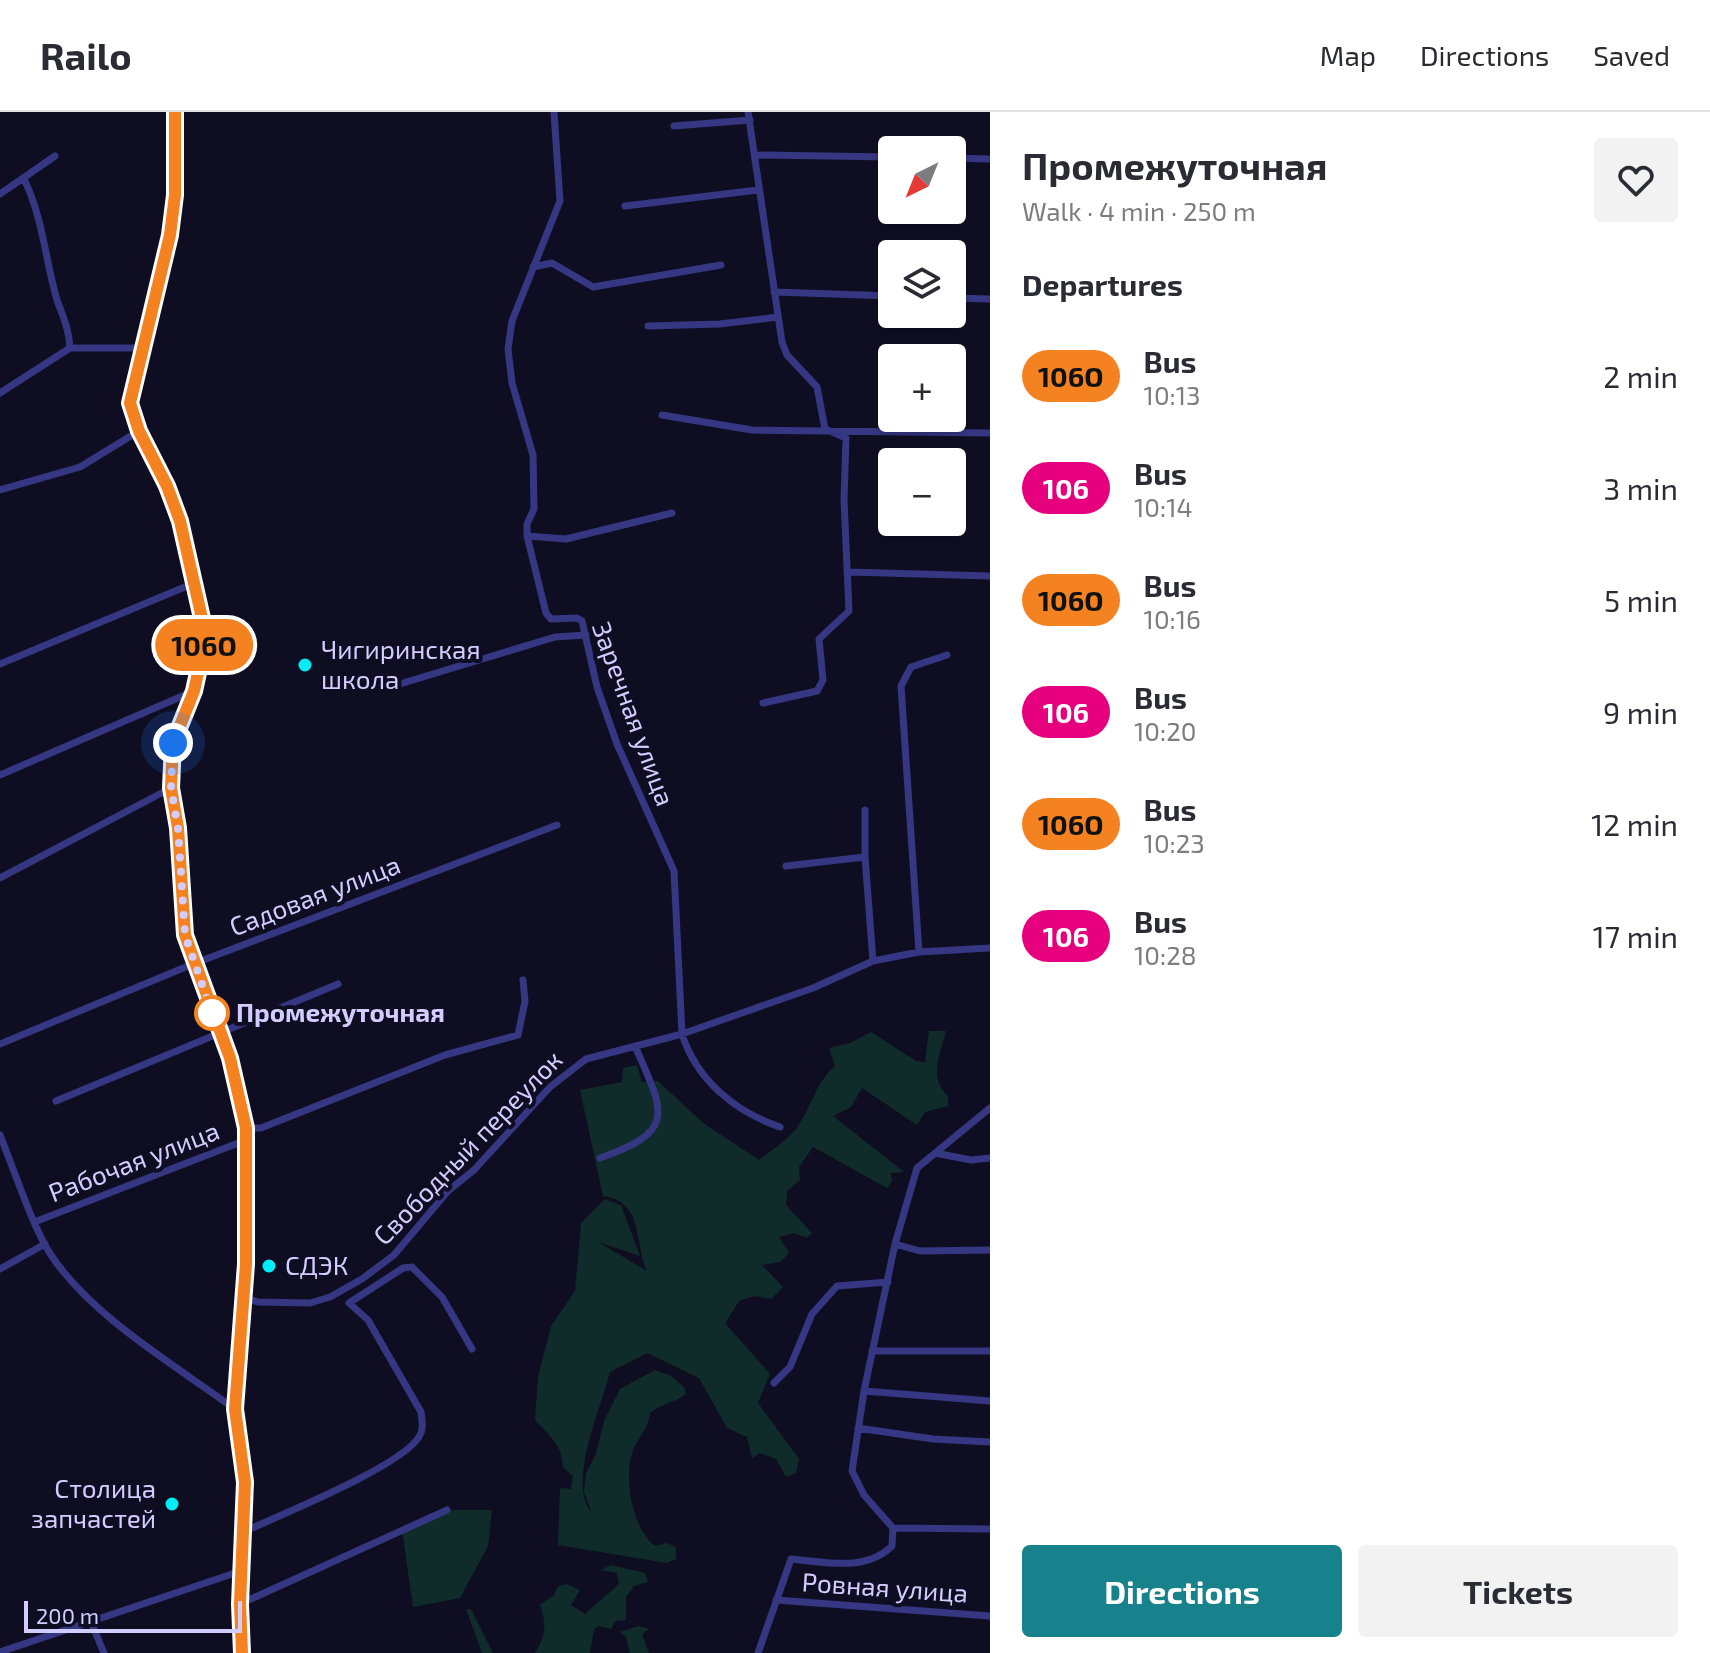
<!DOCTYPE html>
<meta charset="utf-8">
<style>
:root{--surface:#fff;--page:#f2f2f3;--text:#2b2b33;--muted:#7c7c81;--line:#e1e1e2;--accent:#18828c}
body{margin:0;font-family:"Exo 2",sans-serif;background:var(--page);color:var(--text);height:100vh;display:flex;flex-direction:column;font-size:30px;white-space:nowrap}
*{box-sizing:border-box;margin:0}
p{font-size:26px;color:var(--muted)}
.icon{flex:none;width:44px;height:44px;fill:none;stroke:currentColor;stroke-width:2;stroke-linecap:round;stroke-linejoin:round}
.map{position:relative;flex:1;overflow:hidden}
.drawer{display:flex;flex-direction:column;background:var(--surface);width:720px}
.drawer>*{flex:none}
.badge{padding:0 16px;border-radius:26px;font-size:28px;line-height:52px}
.needle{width:52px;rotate:223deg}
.tools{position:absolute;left:878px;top:24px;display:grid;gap:16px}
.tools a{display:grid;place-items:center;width:88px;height:88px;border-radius:8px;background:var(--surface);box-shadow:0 2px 6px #0004;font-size:40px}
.scale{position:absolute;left:24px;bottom:20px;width:218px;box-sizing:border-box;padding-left:8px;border:4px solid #d1ceff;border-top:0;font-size:22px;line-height:28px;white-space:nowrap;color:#d1ceff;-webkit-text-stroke:6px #0f0d22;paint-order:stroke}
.you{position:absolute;width:40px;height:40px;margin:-20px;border:6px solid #fff;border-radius:50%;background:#1a73e8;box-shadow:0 0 0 12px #1a73e833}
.map>.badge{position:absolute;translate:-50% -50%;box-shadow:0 0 0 4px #fff}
h2{padding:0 32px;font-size:30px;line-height:72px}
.round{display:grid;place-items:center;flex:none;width:84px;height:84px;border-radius:8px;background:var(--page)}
.summary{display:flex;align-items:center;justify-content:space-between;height:136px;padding:0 32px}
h1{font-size:38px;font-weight:700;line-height:60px}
.cta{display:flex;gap:16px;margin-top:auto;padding:16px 32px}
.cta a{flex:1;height:92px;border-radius:8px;background:var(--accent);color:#fff;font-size:32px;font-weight:700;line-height:92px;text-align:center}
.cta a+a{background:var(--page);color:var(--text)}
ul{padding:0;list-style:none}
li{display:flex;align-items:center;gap:24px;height:112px;padding:0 32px}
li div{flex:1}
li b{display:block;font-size:30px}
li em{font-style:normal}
li .badge{min-width:88px;font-weight:700;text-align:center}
header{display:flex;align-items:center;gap:48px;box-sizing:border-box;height:112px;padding:0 40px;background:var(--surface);border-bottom:2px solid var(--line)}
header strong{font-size:38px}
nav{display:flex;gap:44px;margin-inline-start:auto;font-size:28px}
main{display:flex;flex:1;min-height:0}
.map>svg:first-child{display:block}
.green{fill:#102c2a}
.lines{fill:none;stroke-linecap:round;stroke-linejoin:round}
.minor{stroke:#363783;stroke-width:7}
.tertiary{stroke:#363783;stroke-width:9}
.line-casing{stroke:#fff;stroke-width:18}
.line{stroke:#f58220;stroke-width:12}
.walk{stroke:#d1ceff;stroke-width:8;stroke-dasharray:0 14.4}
.poi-dot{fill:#00ecf9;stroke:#0f0d22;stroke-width:3}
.stop-dot{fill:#fff;stroke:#f58220;stroke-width:4}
.labels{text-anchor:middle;stroke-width:8;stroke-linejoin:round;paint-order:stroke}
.poi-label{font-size:26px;fill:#d1ceff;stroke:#0f0d22;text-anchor:start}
.street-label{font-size:26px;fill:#d1ceff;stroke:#0f0d22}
.stop-label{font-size:26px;font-weight:bold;fill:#d1ceff;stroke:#0f0d22;text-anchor:start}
</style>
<header>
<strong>Railo</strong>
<nav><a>Map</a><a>Directions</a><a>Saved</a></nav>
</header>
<main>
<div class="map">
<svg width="990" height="1541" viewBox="0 0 990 1541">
<rect width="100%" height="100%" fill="#0f0d22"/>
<path class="green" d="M929,919H946C940,942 928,966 948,984V994L925,1000L917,1013L862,976L851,995L833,1004L904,1060L891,1061L892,1069L887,1076L813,1035L799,1055L800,1068L787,1079L786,1093L812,1121L807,1126L794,1121L779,1125L789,1141L780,1150L762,1153L783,1175L771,1187L755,1184L740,1188L725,1211L770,1262L758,1291L799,1347L796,1361L786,1365L776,1347L760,1341L752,1346L747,1325L727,1316L699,1266L647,1241L610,1260C601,1296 567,1371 591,1400L584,1380L586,1361L596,1342L604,1309L620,1277L655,1258L671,1264L685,1276V1283C672,1291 661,1292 650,1301C648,1318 637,1326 632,1341C624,1368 632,1416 655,1434L667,1431L676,1435V1447L667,1451L558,1433L560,1376L571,1377L573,1364L563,1355C563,1334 549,1323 535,1308L538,1265L551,1214L575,1179L581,1111L605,1087L621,1093L640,1144L598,1130L647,1159C634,1129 644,1090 603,1084L580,978L622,970L623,956L637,953L642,970L658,969L703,1011L759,1048C772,1038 789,1027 798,1014C811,995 818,967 835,954L829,936L850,931L871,920L916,949L925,950Z
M447,1398H492L488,1434L460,1486L413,1495L402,1418Z
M611,1453L645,1461L648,1470L634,1474L626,1485V1508L615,1509L611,1517L599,1514L594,1517L590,1541H535C546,1523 547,1513 540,1493L554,1483L558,1474L567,1472L580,1478L571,1493L585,1502L619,1472L617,1461L601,1458Z
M466,1497H471L493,1541H482Z
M639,1514L649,1517L642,1522L649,1541H630L626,1525L620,1520Z"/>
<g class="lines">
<path class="minor" d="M554,0L560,89L512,209L508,237L512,271L533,343L534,397L527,412V424L546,501L551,507L577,506L582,509L597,575L617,632L674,759L682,922C697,969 736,1000 780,1015
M748,0L782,230L787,243L817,275L825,317
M674,14L750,8
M755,43L892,45
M952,46L988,47
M24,67C43,106 45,147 57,188C63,205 69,217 70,236
M0,82L55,44
M625,94L758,78
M533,155L552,151L593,175L721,153
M774,180L892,184
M952,186L990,187
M648,214L720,212L778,205
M0,281L70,236H143
M662,303L752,318L990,321
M0,378L80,355L139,319
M527,424L566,427L672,401
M848,460L990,464
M206,524L230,531
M0,552L192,472
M390,575L555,525L586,523
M763,591L817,579L823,568L819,527L849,499L844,388L846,326L825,317
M0,663L194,579
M865,698V745L873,849
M786,754L865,745
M0,766L171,676
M919,840L901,574L911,555L947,543
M0,932L193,852L557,713
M56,989L338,872
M246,1016H261L445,943L518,923L525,889L523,868
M0,1023C14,1057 32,1114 51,1143C92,1205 175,1253 235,1297
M935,1041L971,1048L990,1046
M600,1046C679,1019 663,999 635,934
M37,1109L246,1028
M895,1132L920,1139L990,1138
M0,1157L45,1132
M242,1185L258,1190L310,1191L330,1185L362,1167L394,1143L448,1079L474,1058L550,975L586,947L682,922L813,876L873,849L919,840L990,836
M872,1239H990
M774,1271L790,1255L812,1202L837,1174L888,1170
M864,1279L990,1289
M858,1316L933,1327L990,1330
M893,1416L864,1383L852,1359L864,1279L895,1132L917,1056L990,996
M893,1416L990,1417
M243,1420C280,1403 400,1355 419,1325C424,1317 422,1309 421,1300L368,1208L349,1191L403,1156L412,1155L442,1185L472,1237
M776,1488L990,1504
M242,1491L447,1398
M91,1510L104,1541
M0,1540L241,1459
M758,1541L791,1447C825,1450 866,1460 892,1434L893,1416"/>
<path class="tertiary" d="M175,0V83L170,123L130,291L139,319L167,374L180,409L206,524L194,579L173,631L171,676L178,716L185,823L230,946L246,1016V1152L235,1297L245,1370L242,1541"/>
</g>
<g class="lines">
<defs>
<path id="line" d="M175,0V83L170,123L130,291L139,319L167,374L180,409L206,524L194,579L173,631L171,676L178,716L185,823L230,946L246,1016V1152L235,1297L245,1370L240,1492L242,1541"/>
</defs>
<use href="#line" class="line-casing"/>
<use href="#line" class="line"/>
<path class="walk" d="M173,631L171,676L178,716L185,823L212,901"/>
</g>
<g class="poi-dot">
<circle cx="305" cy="553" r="8"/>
<circle cx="269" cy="1154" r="8"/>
<circle cx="172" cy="1392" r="8"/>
</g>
<circle class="stop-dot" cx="212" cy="901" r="16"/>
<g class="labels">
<g class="poi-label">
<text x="321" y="547">Чигиринская<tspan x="321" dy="30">школа</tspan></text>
<text x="285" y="1163">СДЭК</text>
<text x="156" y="1386" text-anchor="end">Столица<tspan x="156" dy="30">запчастей</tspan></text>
</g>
<g class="street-label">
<text transform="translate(633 602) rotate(70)" y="9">Заречная улица</text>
<text transform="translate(315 784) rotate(-21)" y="9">Садовая улица</text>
<text transform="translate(468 1036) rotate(-46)" y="9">Свободный переулок</text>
<text transform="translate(134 1050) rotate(-21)" y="9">Рабочая улица</text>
<text transform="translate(885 1476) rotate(4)" y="9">Ровная улица</text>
</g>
<g class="stop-label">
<text x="236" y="910">Промежуточная</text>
</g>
</g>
</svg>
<div class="tools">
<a><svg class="needle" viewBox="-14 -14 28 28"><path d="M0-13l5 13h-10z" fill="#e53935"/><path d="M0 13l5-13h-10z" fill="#7c7c81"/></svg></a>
<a><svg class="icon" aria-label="layers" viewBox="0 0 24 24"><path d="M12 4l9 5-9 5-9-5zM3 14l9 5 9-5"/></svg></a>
<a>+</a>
<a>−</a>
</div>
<div class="scale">200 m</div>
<div class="you" style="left:173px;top:631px"></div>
<b class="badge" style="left:204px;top:533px;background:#f58220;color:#111">106О</b>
</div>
<section class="drawer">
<div class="summary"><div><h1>Промежуточная</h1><p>Walk · 4 min · 250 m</p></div><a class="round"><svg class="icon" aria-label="heart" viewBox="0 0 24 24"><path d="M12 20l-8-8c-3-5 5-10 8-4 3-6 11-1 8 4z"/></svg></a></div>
<h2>Departures</h2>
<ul>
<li><span class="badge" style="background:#f58220;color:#111">106О</span><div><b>Bus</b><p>10:13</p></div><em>2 min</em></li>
<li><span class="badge" style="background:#e6007e;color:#fff">106</span><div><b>Bus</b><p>10:14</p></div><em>3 min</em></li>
<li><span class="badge" style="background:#f58220;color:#111">106О</span><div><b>Bus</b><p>10:16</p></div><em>5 min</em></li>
<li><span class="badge" style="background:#e6007e;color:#fff">106</span><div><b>Bus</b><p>10:20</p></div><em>9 min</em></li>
<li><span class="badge" style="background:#f58220;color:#111">106О</span><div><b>Bus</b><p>10:23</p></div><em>12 min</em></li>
<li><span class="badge" style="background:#e6007e;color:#fff">106</span><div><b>Bus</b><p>10:28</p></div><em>17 min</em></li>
</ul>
<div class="cta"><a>Directions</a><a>Tickets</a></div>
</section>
</main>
